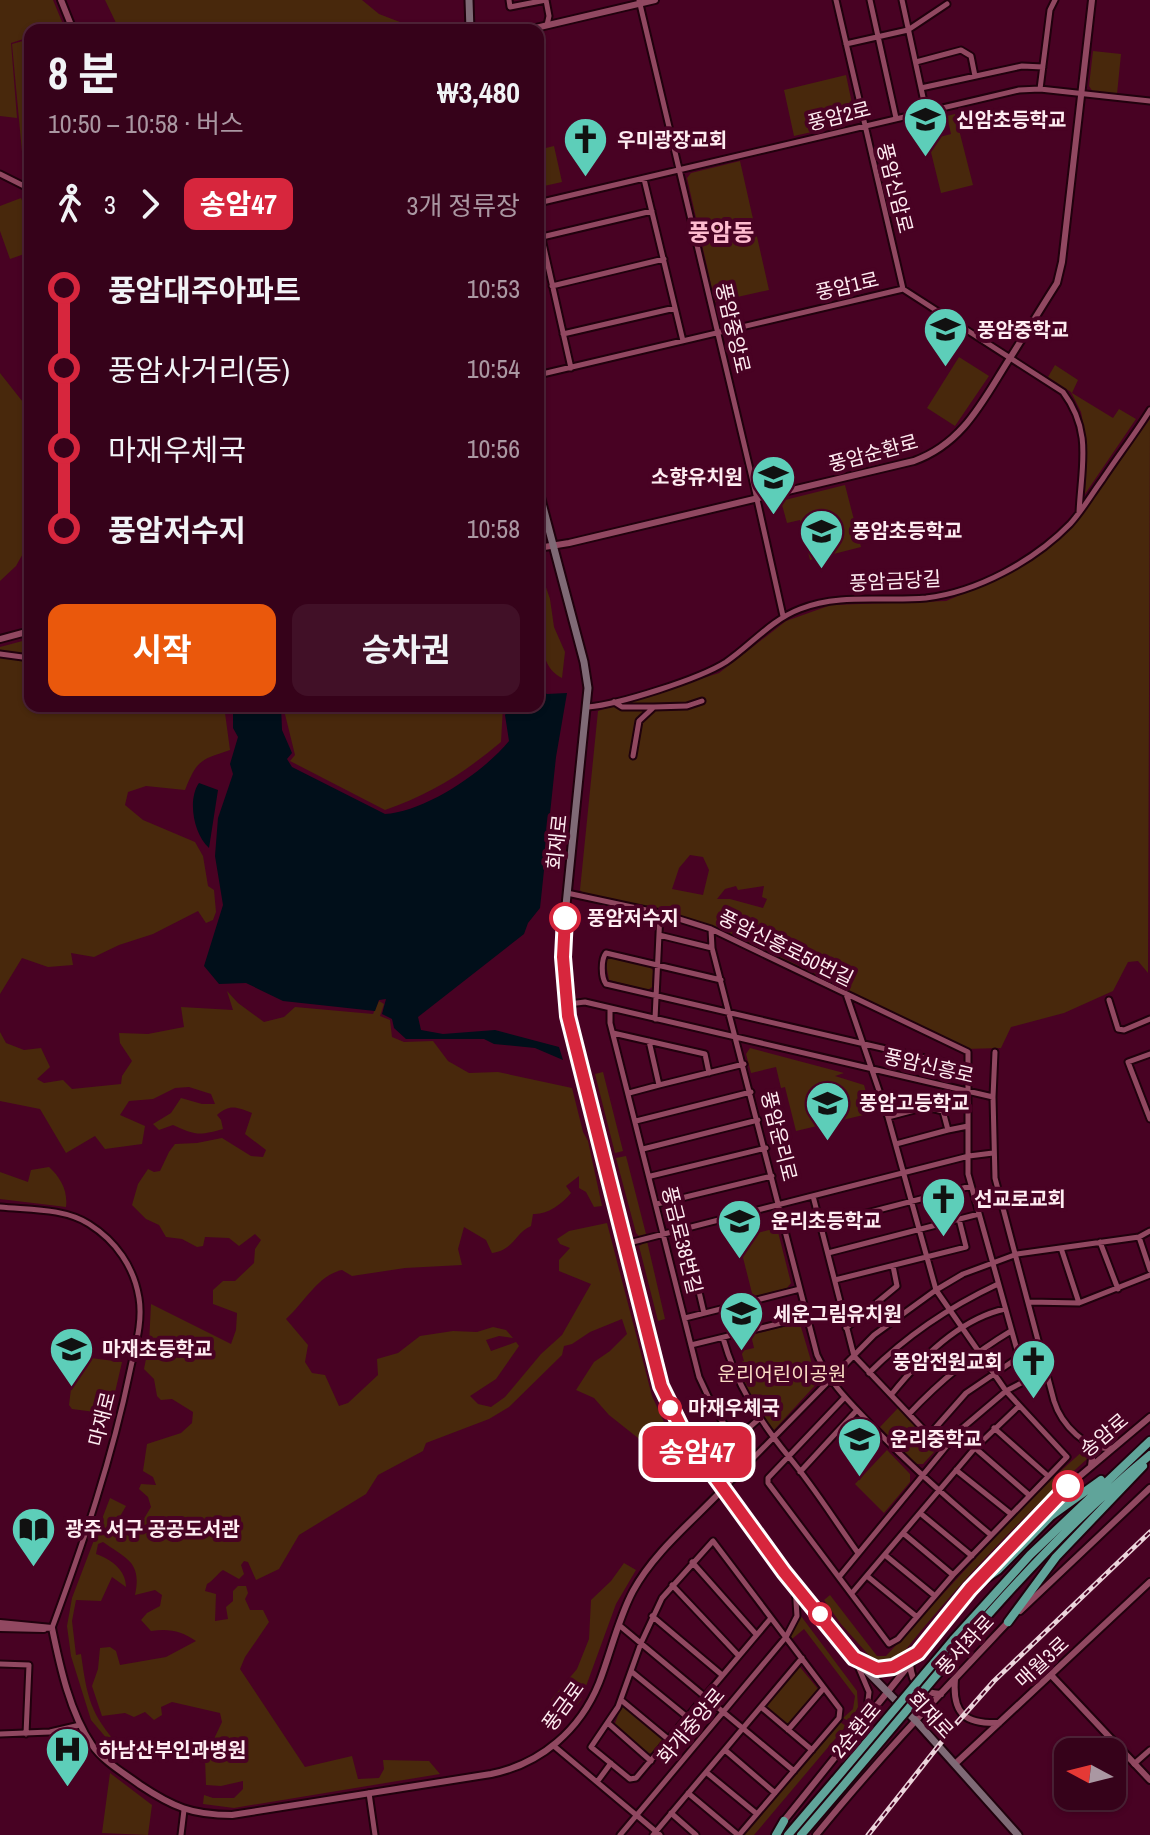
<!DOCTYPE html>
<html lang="ko">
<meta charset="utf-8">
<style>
:root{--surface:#36021a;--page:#411027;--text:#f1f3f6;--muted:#aa97a2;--line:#502439;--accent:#ea580c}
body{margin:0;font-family:"Archivo Narrow","Noto Sans KR",sans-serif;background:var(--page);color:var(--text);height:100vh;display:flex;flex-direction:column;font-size:30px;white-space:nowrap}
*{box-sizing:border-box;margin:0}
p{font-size:26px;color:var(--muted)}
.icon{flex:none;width:44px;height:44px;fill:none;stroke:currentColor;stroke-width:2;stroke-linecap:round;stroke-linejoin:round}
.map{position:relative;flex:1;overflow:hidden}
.sheet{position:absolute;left:24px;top:24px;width:520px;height:688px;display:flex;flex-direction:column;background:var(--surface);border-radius:16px;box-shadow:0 2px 6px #0004,0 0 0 2px var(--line)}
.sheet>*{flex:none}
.badge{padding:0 16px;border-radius:12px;font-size:28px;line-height:52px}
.needle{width:52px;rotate:277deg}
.buttons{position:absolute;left:1054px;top:1738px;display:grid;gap:16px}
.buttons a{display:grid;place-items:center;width:72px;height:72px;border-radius:16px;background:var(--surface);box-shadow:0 2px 6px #0004,0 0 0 2px var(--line);font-size:40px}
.map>.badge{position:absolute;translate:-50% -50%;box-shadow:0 0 0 4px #fff}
.legs{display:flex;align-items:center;gap:12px;height:88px;padding:0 24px;font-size:26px}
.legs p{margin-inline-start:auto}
.head{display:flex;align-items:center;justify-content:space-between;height:136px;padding:0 24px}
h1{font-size:44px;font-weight:700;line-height:60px}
.cta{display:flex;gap:16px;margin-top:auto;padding:16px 24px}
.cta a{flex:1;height:92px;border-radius:16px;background:var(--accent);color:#fff;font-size:32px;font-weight:700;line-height:92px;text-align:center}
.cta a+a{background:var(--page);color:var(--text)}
ul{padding:0 24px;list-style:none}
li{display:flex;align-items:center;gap:28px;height:80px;font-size:30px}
li i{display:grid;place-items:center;width:12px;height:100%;margin:0 10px;background:currentColor}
li i::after{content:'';width:20px;height:20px;margin:-10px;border:6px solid;border-radius:50%;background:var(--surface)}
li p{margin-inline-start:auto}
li:first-child i{background:linear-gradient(#0000 50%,currentColor 0)}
li:last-child i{background:linear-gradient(currentColor 50%,#0000 0)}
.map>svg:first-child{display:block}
.green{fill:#48280c;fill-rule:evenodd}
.water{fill:#010f1a}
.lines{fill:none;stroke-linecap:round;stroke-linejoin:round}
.minor-casing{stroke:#20010d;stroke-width:9}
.tertiary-casing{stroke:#20010d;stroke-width:10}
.secondary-casing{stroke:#20010d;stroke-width:11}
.trunk-casing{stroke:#20010d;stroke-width:12}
.minor{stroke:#914861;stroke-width:5}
.tertiary{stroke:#914861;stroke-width:6}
.secondary{stroke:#7f6a76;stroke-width:7}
.trunk{stroke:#60a49a;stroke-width:8}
.rail-casing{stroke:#ebd4db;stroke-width:5}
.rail{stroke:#480223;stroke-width:2;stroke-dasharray:6;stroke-linecap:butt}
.trunk-bridge-casing{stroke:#20010d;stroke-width:12;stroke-linecap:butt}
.trunk-bridge{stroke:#60a49a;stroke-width:8}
.line-1-casing{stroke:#fff;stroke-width:18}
.line-1{stroke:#d7263d;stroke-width:12}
.stop-1-dot{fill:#fff;stroke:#d7263d;stroke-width:4}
.labels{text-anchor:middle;stroke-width:8;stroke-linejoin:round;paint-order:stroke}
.street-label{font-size:20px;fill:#feecf1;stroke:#480223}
.poi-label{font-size:20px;font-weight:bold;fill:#feecf1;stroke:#480223;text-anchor:start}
.stop-label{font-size:20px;font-weight:bold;fill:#feecf1;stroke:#480223;text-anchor:start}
.park-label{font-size:20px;fill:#f9dbc3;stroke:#480223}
.quarter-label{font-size:24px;font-weight:bold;fill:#febbcf;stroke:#480223}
</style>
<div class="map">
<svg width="1150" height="1835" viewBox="0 0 1150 1835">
<rect width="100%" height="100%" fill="#480223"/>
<path class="green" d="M0,0H53L65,29L30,30V37L11,43L17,118L0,116Z
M105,0H362L379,14L405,24V30H116L117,25Z
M30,39V152H22L12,44Z
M1093,51L1121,54L1117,94L1093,92L1089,86Z
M846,75L855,118L852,123L794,136L784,90Z
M955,114L973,185L941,193L928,140L951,134L947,116Z
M554,146L562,182L544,186L538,150Z
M740,161L769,290L715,302L687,178L691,173Z
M21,198L30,221V252L10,259L0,231V206Z
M959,357L989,376L955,426L927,408Z
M1055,365L1078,380L1072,393L1113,418L1119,409L1136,419L1085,494L1087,444L1081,412L1071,392L1048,377Z
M0,373L30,411V541L16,566L0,581Z
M1150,419L1148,973L1138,961L1128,962L1113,991L1064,1013L1011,1027L1001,1048L964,1049L712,926L663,911L583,893L580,890L598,711L719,673L786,621L831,605L946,601L1002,577L1030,561L1073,526ZM690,855L703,857L709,870L703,895L672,889L679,868ZM736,886L738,890L764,886L762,897L767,899L763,908L730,899H717L725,889Z
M845,485L861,547L810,560L800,520L787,523L781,501Z
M538,564L550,599L554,627L565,652L562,678C546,670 547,658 538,645L541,622L538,616Z
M30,639V706H227L225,713L230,750C200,760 197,760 185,790L146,786L128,792L125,805L143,820L195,842L203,856L208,886L214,890L216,912L213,920L206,923L198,911L153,934L119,945L94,957L71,953L73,965L48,967L22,958L0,994V647Z
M283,706H503L501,742C464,773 431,794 385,810L290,761L295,755Z
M608,957L650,966L653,971L652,987L648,990L609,980L605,959Z
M227,991L238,1003L264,1022L284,1017L295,1007L373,1014L379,1001L384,1004L380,1016L390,1020L392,1037L404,1042L433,1041L448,1061L469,1073L498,1072L572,1088L583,1132L588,1141L602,1206L594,1207L586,1192L579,1188V1176L566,1186L571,1193C562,1204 547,1215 533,1214L531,1226C515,1233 514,1250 492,1253L486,1240L464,1227L458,1249L462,1265L405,1268L352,1276L342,1270C318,1275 304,1303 286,1319L308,1345L305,1362L312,1373L325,1375L339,1406L348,1403L378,1375L377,1359L398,1353L420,1336L453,1331L477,1332L493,1327L506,1330L513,1338L499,1336L486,1340L491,1351L516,1342L519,1346L496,1379L470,1396L478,1404L491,1407L505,1397L541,1354L562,1335L591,1284L559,1271V1260L570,1248L560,1244L557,1239L569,1231L607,1223L652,1396L673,1442L649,1466V1452L638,1438L609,1415L594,1398L576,1390L594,1362L610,1351L627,1334L622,1319L590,1332L572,1344L564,1346L562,1355L509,1407L489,1419L426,1443L423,1451L378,1475L366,1494L299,1535L279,1569L256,1580L248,1562L244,1561L241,1565L244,1574L239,1579L223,1570C217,1574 214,1580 207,1584L205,1591L216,1594L215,1621L228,1619L226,1607L233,1601V1591L238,1586H246L248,1593L245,1599L250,1610H263L269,1622L245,1657L240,1669L305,1767L352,1756L358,1779L379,1778L384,1769L383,1760L429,1761L440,1774L234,1808L203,1804L204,1795L213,1798H234L243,1789V1781L221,1786L206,1785L205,1758L222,1722L220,1713L172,1702L161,1707L162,1715L154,1720L145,1712L134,1717L125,1713L102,1716L92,1686L98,1669L100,1648L110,1647L116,1651L120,1665L166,1657L196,1641C182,1631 169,1628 151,1631L141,1620L147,1613L160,1606L162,1595L155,1590L135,1595C142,1562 127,1559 103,1542L98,1544L96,1554C111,1559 126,1570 126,1587L112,1577L101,1601L76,1600L72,1621L76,1655L81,1654C87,1697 90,1714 120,1747V1754L91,1720L71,1656L67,1626L72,1598L110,1498L126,1506L112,1530L129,1536L139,1534V1527L151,1507L148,1497L139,1489L141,1484L156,1485L153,1477L143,1471L147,1444L181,1433L192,1423L193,1412L172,1399L161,1400L157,1396L154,1379L144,1369L149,1344L151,1304L231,1344L236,1330L237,1313L213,1304V1290L223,1281H235L254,1263L255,1249L261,1240L255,1234L239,1246L229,1238L205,1237L203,1246L197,1247L182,1239L166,1237L159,1225L146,1219L132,1205L138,1184L148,1169L154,1172L160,1171L169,1152L175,1144L197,1143L222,1138L251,1156L263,1157L266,1150L245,1134L252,1113C236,1107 230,1104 217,1115L221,1120L223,1129C199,1136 195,1135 173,1125L159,1130L153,1124L171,1113L181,1098L202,1104H215L211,1094L189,1087L175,1088L153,1099L129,1101L120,1115L145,1126L142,1144L105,1149L95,1136L66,1153L40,1109L0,1101V1032L6,1043L24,1050L41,1048L50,1067L37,1079L44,1083L63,1080L72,1089L121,1084L122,1076L132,1061L120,1043L119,1033L148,1034L184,1027L181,1007L233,1010Z
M750,1048L844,1073L835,1076L864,1085L872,1113L796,1131L785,1087L781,1088L776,1067L751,1073L746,1054Z
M603,1072L623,1151L615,1153L595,1074Z
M626,1156L646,1234L639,1236L636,1233L616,1158Z
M49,1167C61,1178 68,1191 66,1207L0,1199V1172L28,1182L31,1170Z
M777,1228L791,1283L787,1288L753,1297L738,1238Z
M647,1241L665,1319L658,1321L639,1246Z
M798,1323L801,1327L812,1364L820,1380L774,1430L770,1429L745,1391L733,1365L744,1361L741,1351L754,1348L751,1335Z
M75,1356L122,1362L110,1414L72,1409L69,1405Z
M898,1408L934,1446V1452L923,1464H916L880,1427Z
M1085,1449L1088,1451L1087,1459C1018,1520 956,1586 899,1658L892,1663L874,1661L841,1624L824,1600L830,1595L877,1656H886L1032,1497Z
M887,1450L910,1474V1482L884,1513L855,1484Z
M624,1563L636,1570L616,1604L581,1700L558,1728L551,1700L577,1669L589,1639L591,1600L611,1581Z
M801,1616L857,1691L858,1707L850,1722L843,1718L853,1709L855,1696L804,1629L792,1639L790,1635Z
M799,1666L819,1690L787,1726L764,1707Z
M621,1707H624L662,1737V1741L652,1753L646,1754L614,1726Z
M840,1722L846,1726L754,1835H744Z
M110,1773L152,1805L148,1835L102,1833Z"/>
<path class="water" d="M538,688L547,694L567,693L556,757L540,908L528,923L524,934L418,1017L421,1030L443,1034L495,1030L559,1047L563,1060L535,1048L494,1044L484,1039H406L394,1028L392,1019L382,1014L386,999L379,1000L375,1011L283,1001L246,983L219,984L204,966L223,905L215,856L218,818L233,774L230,764L238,737L233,728V706H281L282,730L292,753L287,759L292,767L385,814C425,812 485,771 509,741L505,715L511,706H538Z
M199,783L218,790L209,848C194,835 187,800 199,783Z"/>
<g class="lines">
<defs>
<path id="minor" d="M509,0L510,7L546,0
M546,0L549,16L547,25
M639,0L754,486L783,616
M836,0L903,289
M870,0L896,118
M902,0L926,111
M846,44L908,30L947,4
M916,62L961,50L971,56L975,76
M921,88L1022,66L1043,67
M1040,89L1050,10L1055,0
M0,174L30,189
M644,179L683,341
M538,203L1019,90L1040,89L1150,101
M538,221L571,368
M542,237L652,211
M552,286L664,259
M563,334L675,308
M538,375L903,289L1063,392C1093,432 1081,467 1079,513
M0,654L30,658
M614,702L622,707H654
M588,707C620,704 699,679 726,662C751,645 771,620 800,609C840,593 884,602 926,598C977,592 1034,561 1070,524C1082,511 1091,495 1102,480C1118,456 1135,434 1150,410
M633,756L639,721L654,707L687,706L702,701
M567,893L660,913L711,929L968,1052V1174L1019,1357L966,1393L929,1435
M711,929L712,948L817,1355C832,1387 851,1403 875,1429C912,1467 950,1501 991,1535
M659,935L712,948
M721,980L606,953C601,959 601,977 606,984L968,1068
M1109,1000L1118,1029L1124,1030L1150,1019
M568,1004L585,1002L993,1097
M610,1008V1023L699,1377L714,1409L735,1440L760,1418
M655,1019L660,913
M613,1033L705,1054L709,1073
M649,1041L659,1085L744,1064
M995,1052L993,1097L995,1178L1054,1401C1061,1424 1087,1452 1112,1448
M1150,1054L1128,1062L1150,1119
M629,1093L659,1085
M888,1117L926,1107L943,1111L948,1130L968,1126
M636,1121L751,1092
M896,1144L948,1130
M643,1149L758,1120
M651,1176L766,1148
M813,1196L854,1356L943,1450
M657,1204L772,1176
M0,1207C29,1210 64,1208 89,1224C116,1241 134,1267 139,1298C143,1322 135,1347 130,1371C112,1459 83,1544 52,1628
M820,1225L971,1186
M684,1228L704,1313
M1139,1237L1150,1270
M1100,1242L1118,1289
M625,1244L969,1156L993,1153
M1061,1248L1079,1303
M828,1253L979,1214
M835,1280L966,1247L959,1219
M1029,1302L1079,1303L1150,1275
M685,1318L800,1289
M846,1328L897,1286L893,1266
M723,1338C736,1384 759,1420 789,1457C814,1487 835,1521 858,1553
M691,1345L806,1317
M869,1373C907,1335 949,1307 998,1284
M891,1395C919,1360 959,1319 1005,1309
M845,1397L768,1478V1483L889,1644L898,1639L953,1575L1067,1457L1006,1391L936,1290L888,1117L846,994
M909,1414C940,1381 971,1355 1011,1331
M994,1428L1048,1476
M975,1448L1029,1495
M956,1470L1011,1514
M800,1472L857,1410
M723,1489L874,1335L936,1290L963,1274L1017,1254L1139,1237L1150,1231
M920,1513L972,1556
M903,1533L953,1575
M885,1555L935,1596
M692,1562L755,1633
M867,1576L917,1617
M839,1577L960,1430L1006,1391L1046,1370
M672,1585L738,1655
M852,1593L975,1448L1019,1406
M652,1616L722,1675
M619,1625L794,1771
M0,1664L29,1665L26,1734
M858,1666L869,1692L866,1717
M632,1672L687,1717
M621,1700L668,1739
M761,1707L812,1750
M609,1724L651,1761
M788,1730L824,1688
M0,1734L50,1732L80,1725
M554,1746L660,1835
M725,1750L775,1793
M1134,1764L1150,1750
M706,1772L757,1814
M597,1782L611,1763
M369,1793L375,1835
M688,1793L738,1835
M671,1813L696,1835
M181,1835L184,1810
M620,1835L786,1637L797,1616L795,1586
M653,1835L802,1658
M739,1835L839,1718L840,1709L713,1541L662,1598L641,1643L618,1707L591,1747L630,1779L636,1778L771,1618"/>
<path id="tertiary" d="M61,0L73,30
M527,30L655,0
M538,548L569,543L914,461C964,443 983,400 1010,358C1026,333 1041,308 1057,283L1062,262L1092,0
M0,639L30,631
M1091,1466L1093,1451L1091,1446
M979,1579L1068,1486L1150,1417
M1020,1611L1150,1488
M0,1623L52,1628
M0,1628L44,1629
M52,1628C60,1667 70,1713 92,1745C104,1762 124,1773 140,1785C173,1807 192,1815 232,1815L491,1774C541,1764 580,1730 599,1683C611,1652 618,1619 633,1591C654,1552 693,1521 723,1489
M860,1661C884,1675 892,1668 915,1654
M910,1664C912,1685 920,1693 941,1694
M1051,1675L1150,1780
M955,1679C952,1715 966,1724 999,1723
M955,1764L1150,1582
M783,1822L971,1588
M816,1835C876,1761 943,1691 1009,1621"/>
<path id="secondary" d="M469,0L470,30
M538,488L584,662L588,688L565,915L563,957L564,984L568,1016L580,1068L661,1386L686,1437L795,1585L854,1658L917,1722L1018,1835"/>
<path id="trunk" d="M970,1589L998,1570L1051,1516L1101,1480
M1008,1622L1056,1557L1143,1466
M953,1640L1030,1555L1150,1441
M961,1646C1019,1578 1081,1512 1150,1455
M776,1835L784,1821
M788,1835L835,1780
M801,1835L843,1786"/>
</defs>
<use href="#minor" class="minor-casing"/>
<use href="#tertiary" class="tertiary-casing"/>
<use href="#secondary" class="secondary-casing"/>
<use href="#trunk" class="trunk-casing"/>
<use href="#minor" class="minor"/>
<use href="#tertiary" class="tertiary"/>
<use href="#secondary" class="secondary"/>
<use href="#trunk" class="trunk"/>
<defs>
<path id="rail" d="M868,1835L955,1725L994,1681L1150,1532"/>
</defs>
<use href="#rail" class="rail-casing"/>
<use href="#rail" class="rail"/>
<defs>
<path id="trunk-bridge" d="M835,1780L953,1640
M843,1786L961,1646"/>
</defs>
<use href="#trunk-bridge" class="trunk-bridge-casing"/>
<use href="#trunk-bridge" class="trunk-bridge"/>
</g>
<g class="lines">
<defs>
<path id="line-1" d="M565,918L563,957L568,1016L661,1386L686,1437L784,1572L854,1658L877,1669L893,1667L918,1653L970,1589L1068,1486"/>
</defs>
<use href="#line-1" class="line-1-casing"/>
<use href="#line-1" class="line-1"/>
</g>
<defs>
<symbol id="school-pin" viewBox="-11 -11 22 30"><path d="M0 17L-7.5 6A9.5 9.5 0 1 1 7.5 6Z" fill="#5dceb9" stroke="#480223"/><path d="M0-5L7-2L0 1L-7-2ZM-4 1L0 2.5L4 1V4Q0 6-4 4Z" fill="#111"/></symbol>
<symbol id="church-pin" viewBox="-11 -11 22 30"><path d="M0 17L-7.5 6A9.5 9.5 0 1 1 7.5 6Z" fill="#5dceb9" stroke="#480223"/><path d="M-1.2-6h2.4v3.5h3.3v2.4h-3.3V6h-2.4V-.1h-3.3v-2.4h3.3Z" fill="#111"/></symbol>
<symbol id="library-pin" viewBox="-11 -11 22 30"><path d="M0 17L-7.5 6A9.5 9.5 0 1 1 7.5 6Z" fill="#5dceb9" stroke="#480223"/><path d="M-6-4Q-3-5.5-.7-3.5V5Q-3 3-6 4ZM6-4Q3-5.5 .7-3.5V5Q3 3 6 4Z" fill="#111"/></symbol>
<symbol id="hospital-pin" viewBox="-11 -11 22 30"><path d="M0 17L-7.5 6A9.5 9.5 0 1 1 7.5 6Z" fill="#5dceb9" stroke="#480223"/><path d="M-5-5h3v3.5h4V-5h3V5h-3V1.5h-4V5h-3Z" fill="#111"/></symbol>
</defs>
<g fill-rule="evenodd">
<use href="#school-pin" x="900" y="94" width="51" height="69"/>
<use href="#church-pin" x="560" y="114" width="51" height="69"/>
<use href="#school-pin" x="920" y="304" width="51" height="69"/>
<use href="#school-pin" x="748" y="452" width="51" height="69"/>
<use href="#school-pin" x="796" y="506" width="51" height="69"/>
<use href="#school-pin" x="802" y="1078" width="51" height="69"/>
<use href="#church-pin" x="918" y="1174" width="51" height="69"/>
<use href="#school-pin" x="714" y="1196" width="51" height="69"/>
<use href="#school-pin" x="716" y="1288" width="51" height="69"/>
<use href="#school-pin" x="46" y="1324" width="51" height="69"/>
<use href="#church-pin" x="1008" y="1336" width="51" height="69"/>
<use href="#school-pin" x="834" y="1414" width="51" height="69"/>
<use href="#library-pin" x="8" y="1504" width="51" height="69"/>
<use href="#hospital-pin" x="42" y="1724" width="51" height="69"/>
</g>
<g class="stop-1-dot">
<circle cx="565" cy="918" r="14"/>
<circle cx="670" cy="1408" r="10"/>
<circle cx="1068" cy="1486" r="14"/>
<circle cx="820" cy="1614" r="10"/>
</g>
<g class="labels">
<g class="street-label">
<text transform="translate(839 116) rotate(-14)" y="7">풍암2로</text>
<text transform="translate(895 188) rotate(76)" y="7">풍암신암로</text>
<text transform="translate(847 286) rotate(-13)" y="7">풍암1로</text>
<text transform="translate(733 328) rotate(77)" y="7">풍암중앙로</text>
<text transform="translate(873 453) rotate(-15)" y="7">풍암순환로</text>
<text transform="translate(895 581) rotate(-3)" y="7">풍암금당길</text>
<text transform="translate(557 842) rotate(-84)" y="7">회재로</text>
<text transform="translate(786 948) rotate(26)" y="7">풍암신흥로50번길</text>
<text transform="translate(929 1066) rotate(13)" y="7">풍암신흥로</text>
<text transform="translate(779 1136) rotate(76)" y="7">풍암운리로</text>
<text transform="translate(682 1240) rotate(76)" y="7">풍금로38번길</text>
<text transform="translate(102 1419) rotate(-76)" y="7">마재로</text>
<text transform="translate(1104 1435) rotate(-40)" y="7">송암로</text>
<text transform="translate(965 1645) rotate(-47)" y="7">풍서좌로</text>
<text transform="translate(1042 1662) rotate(-43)" y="7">매월3로</text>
<text transform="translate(563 1706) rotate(-54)" y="7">풍금로</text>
<text transform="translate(931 1715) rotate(47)" y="7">회재로</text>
<text transform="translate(691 1726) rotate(-50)" y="7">화개중앙로</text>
<text transform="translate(856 1730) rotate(-50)" y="7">2순환로</text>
</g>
<g class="poi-label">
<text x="956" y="127">신암초등학교</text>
<text x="617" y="147">우미광장교회</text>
<text x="977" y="337">풍암중학교</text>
<text x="743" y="484" text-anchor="end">소향유치원</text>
<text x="852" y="538">풍암초등학교</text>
<text x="859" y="1110">풍암고등학교</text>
<text x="974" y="1206">선교로교회</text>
<text x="771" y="1228">운리초등학교</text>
<text x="773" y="1321">세운그림유치원</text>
<text x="102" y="1356">마재초등학교</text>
<text x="1003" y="1369" text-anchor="end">풍암전원교회</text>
<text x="890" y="1446">운리중학교</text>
<text x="65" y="1536">광주 서구 공공도서관</text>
<text x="99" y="1757">하남산부인과병원</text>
</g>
<g class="stop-label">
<text x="587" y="925">풍암저수지</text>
<text x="688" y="1415">마재우체국</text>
</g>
<g class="park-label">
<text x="782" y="1381">운리어린이공원</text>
</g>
<g class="quarter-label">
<text x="721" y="241">풍암동</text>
</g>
</g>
</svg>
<div class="buttons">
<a><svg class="needle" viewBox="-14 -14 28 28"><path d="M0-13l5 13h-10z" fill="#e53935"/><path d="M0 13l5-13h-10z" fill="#aa97a2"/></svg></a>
</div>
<b class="badge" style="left:697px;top:1452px;background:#d7263d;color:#fff">송암47</b>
<section class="sheet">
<div class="head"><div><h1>8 분</h1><p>10:50 – 10:58 · 버스</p></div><b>₩3,480</b></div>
<div class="legs"><svg class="icon" aria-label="walk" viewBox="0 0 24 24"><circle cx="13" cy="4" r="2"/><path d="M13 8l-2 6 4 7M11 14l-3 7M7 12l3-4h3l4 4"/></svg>3<svg class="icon" aria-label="forward" viewBox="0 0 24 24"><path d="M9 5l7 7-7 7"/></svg><b class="badge" style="background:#d7263d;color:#fff">송암47</b><p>3개 정류장</p></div>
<ul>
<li><i style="color:#d7263d"></i><b>풍암대주아파트</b><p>10:53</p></li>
<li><i style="color:#d7263d"></i><span>풍암사거리(동)</span><p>10:54</p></li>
<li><i style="color:#d7263d"></i><span>마재우체국</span><p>10:56</p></li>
<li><i style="color:#d7263d"></i><b>풍암저수지</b><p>10:58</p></li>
</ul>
<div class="cta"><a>시작</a><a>승차권</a></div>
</section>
</div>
